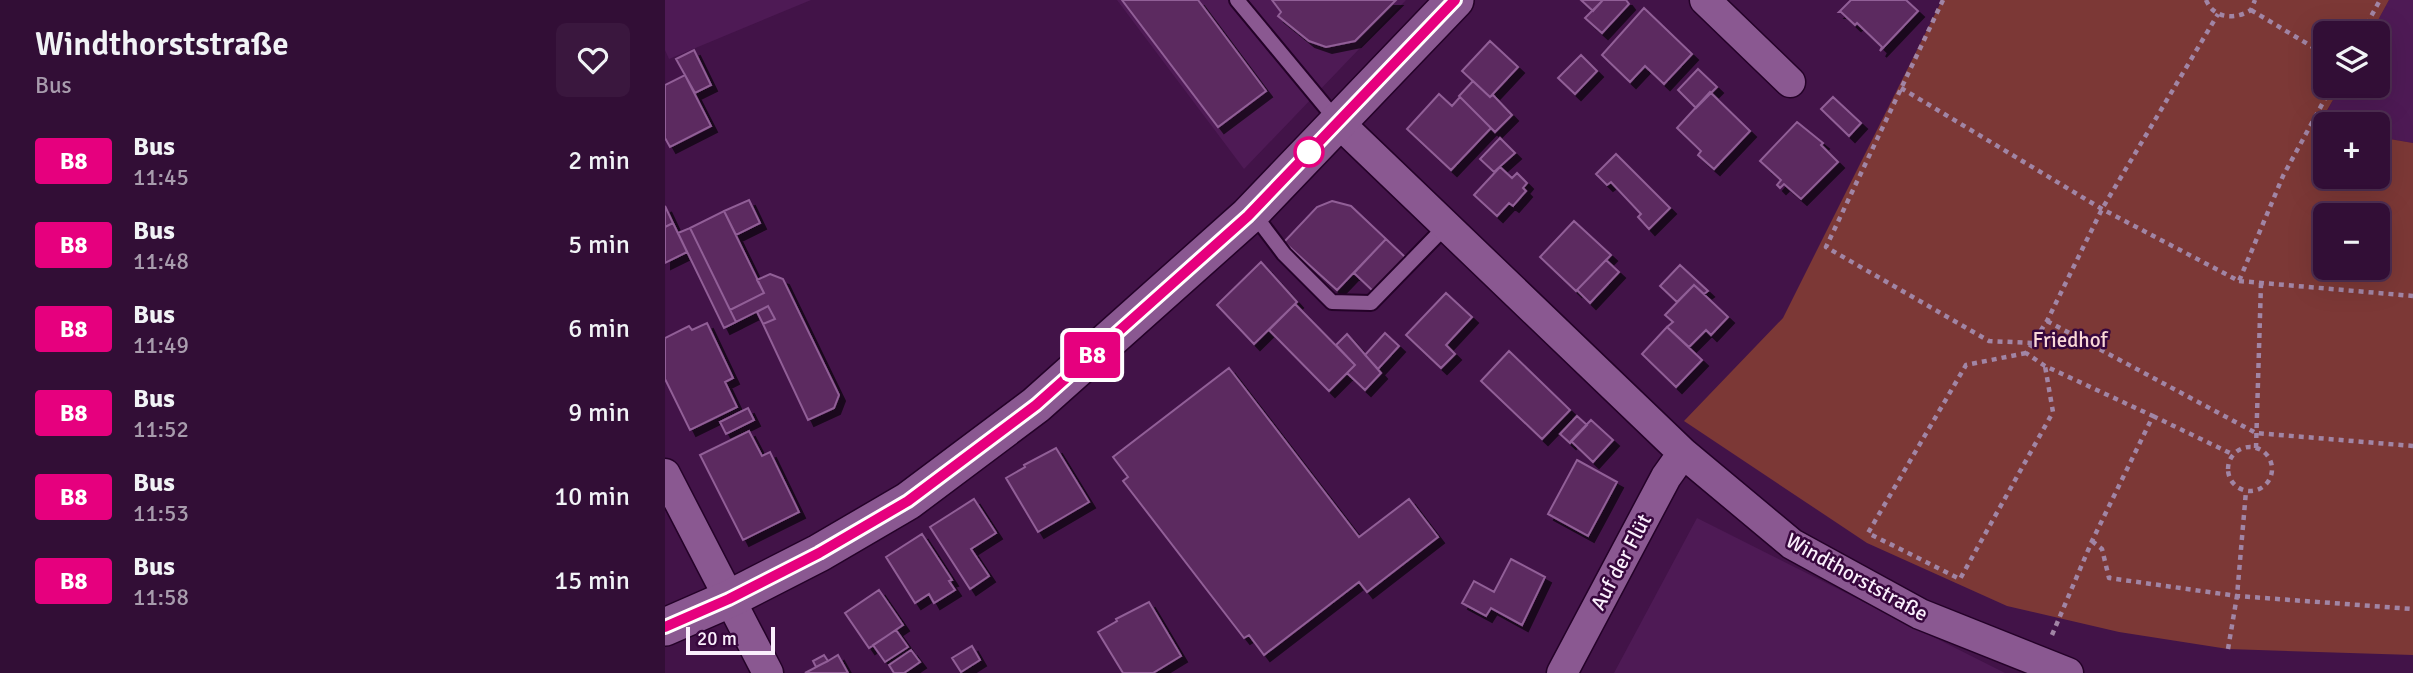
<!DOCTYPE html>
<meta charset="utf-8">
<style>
:root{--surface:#320e36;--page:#3a173e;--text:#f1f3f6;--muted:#a89cad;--line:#4d2e51}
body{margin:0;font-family:Signika,sans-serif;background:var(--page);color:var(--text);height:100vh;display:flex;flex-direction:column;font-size:26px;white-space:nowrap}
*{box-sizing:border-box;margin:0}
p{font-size:23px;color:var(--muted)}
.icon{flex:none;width:38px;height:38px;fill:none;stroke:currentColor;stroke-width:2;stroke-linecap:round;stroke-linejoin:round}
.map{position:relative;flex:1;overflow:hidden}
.drawer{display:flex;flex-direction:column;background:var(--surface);width:665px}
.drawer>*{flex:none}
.badge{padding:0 14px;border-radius:5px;font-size:24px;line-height:46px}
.buttons{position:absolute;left:1648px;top:21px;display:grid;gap:14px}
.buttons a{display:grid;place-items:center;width:77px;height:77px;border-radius:10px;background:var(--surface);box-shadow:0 7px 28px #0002,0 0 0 2px var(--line);font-size:35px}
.scale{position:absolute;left:21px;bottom:18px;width:89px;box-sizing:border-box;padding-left:7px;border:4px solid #faeffc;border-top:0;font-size:19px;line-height:24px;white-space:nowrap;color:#faeffc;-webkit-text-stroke:5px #37073d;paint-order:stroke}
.map>.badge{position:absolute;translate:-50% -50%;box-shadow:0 0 0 4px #fff}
.round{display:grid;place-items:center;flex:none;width:74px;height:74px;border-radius:10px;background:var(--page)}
.summary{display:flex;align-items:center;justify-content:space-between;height:119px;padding:0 35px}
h1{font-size:33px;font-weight:600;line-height:52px}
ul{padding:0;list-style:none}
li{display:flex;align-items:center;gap:21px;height:84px;padding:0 35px}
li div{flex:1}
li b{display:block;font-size:26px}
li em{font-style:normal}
li .badge{min-width:77px;font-weight:700;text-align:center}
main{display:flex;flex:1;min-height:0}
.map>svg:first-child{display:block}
.built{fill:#4e1a55}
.green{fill:#7c3836;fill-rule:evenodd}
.building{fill:#5b2b60;stroke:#915e97;stroke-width:2;filter:url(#shadow)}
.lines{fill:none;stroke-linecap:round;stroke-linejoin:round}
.service-casing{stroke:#240228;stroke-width:18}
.minor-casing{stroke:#240228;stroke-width:33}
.tertiary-casing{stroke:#240228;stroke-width:40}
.path{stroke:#a185a5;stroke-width:4.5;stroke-dasharray:5 5;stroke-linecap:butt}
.service{stroke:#8a5891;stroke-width:14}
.minor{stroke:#8a5891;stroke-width:30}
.tertiary{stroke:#8a5891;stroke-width:37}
.line-casing{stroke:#fff;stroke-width:16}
.line{stroke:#e6007e;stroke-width:10}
.stop-dot{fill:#fff;stroke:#e6007e;stroke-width:3.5}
.labels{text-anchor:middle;stroke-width:5;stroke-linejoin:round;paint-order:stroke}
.park-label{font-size:21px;fill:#fad9d7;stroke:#37073d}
.street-label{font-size:21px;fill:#faeffc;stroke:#37073d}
</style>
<main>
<section class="drawer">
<div class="summary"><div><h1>Windthorststraße</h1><p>Bus</p></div><a class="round"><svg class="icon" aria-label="heart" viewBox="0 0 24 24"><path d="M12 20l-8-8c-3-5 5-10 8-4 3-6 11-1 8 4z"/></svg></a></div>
<ul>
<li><span class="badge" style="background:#e6007e;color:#fff">B8</span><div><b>Bus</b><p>11:45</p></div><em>2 min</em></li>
<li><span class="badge" style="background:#e6007e;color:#fff">B8</span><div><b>Bus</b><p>11:48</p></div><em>5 min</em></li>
<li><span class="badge" style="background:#e6007e;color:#fff">B8</span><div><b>Bus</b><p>11:49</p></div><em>6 min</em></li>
<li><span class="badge" style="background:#e6007e;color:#fff">B8</span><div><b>Bus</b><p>11:52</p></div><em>9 min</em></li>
<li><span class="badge" style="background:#e6007e;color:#fff">B8</span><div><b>Bus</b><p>11:53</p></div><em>10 min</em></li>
<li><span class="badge" style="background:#e6007e;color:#fff">B8</span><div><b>Bus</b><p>11:58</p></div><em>15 min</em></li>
</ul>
</section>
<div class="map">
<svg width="1748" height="673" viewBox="0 0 1748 673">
<defs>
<filter id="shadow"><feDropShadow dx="6" dy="6" stdDeviation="0" flood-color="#0009"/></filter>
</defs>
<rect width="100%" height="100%" fill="#421348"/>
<path class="built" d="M0,0H146L4,59L0,50Z
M452,0H741L579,169Z
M1724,0H1748V143L1713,137V124H1661V128L1653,127L1676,86H1713V33H1706Z
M1032,518L1340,673H949Z"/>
<path class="green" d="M1277,0H1724L1706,33H1661V86H1676L1653,126L1661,128V177H1713V137L1748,143V655L1563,649L1454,632L1342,606L1202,543L1019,421L1118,318ZM1661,215H1713V268H1661Z"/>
<path class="building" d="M457,0H533L601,91L553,127Z
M607,0H731L690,41L661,47L644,41L613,16L616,12Z
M916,0H938L928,11Z
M938,0H961L964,4L937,33L920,18Z
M1186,0H1241L1253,11L1215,51L1217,47L1192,23L1190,25L1176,12H1174Z
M979,8L1027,54L999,84L980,66L965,82L937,55Z
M825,41L853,67L825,97L797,71Z
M29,50L46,85L30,93L11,59Z
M916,55L932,71L910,94L893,78Z
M1033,69L1052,87L1031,108L1013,90Z
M20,75L46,126L5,147L0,138V85Z
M808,81L825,97L828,95L847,115L830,132L794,96Z
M1045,92L1085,131L1049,169L1033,155L1036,151L1012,128Z
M774,94L787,106L795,97L826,128L786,170L742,129Z
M1168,97L1196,123L1184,136L1156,109Z
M1132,122L1158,143L1156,145L1173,162L1136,199L1119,184L1115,188L1112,185L1116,180L1095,161Z
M835,138L850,153L829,172L815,159Z
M951,154L1005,208L984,229L973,217L976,214L946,182L942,185L931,174Z
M835,167L847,178L852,173L862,183L858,188L861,191L848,206L844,203L832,216L809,195Z
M84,200L95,223L71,235L59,211Z
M667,201L686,206L721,239L672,290L619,242L652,207Z
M0,206L8,223L0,227Z
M59,211L99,293L65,310L25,228Z
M909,221L946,255L911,291L875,257Z
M8,223L22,252L0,263V227Z
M25,228L71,322L59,328L13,233Z
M721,239L740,257L708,291L689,273Z
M941,260L954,272L925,303L912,290Z
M596,262L632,302L589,344L552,305Z
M1015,265L1043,291L1039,294L1029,285L1012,302L995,286Z
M105,274L118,279L174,395L169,408L143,420L98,324L110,319L103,306L71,322L65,310L99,293L92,280Z
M1029,285L1063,317L1046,335L1041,330L1024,347L1002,327L1008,322L1000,315Z
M781,293L807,317L781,345L790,354L776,368L741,335Z
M630,304L690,365L664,391L604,330Z
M103,306L110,319L98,324L92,312Z
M42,323L68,378L60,382L72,407L25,430L0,379V338L24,326L27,330Z
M1002,327L1037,360L1011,387L977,354Z
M720,333L734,346L713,369L700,355Z
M682,334L716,373L700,390L682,373L690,365L671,345Z
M844,351L905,410L877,439L816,381Z
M564,368L694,537L744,499L773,537L702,592L694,582L599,655L584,635L579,638L458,481L463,477L448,457Z
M83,408L89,420L61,434L55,422Z
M912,416L922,425L905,443L895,434Z
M926,420L948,440L928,462L906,441Z
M84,431L97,456L105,452L134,512L78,540L35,455Z
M391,448L424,502L373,532L341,478L360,467L359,465Z
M912,460L952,482L923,536L883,514Z
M309,499L331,533L306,549L324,576L305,589L265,527Z
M257,534L287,580L284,581L290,590L269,603L264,594L250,603L221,557Z
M846,559L880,577L857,625L826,608L821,616L797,603L809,581L829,592Z
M214,590L238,625L204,648L180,613Z
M484,602L516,656L488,673H458L433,632L452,621L451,619Z
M231,630L243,647L220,662L208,645Z
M307,646L315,660L296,672L287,658Z
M246,650L255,662L239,673H229L224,665Z
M159,655L163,661L151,667L148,661Z
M173,655L183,673H140L163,661Z"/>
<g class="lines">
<defs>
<path id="service" d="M572,0L673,122
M588,213L619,254L667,302L706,303L780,227"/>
<path id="minor" d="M1040,0L1125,82
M673,122L1018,453L1127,544L1255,614L1403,673
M0,474L103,673
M897,673L1001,477L1018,453"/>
<path id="tertiary" d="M0,627L64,599L154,553L243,501L371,405L583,216L790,0"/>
</defs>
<use href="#service" class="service-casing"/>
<use href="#minor" class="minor-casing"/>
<use href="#tertiary" class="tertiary-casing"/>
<path class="path" d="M1278,0L1161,247L1324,341L1367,343
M1541,0C1549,19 1570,20 1586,10L1590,0
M1586,10L1661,55
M1697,33L1715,0
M1236,88L1437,209L1574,281L1618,176L1667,86
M1574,281L1748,296
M1382,321L1591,433L1748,446
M1361,353L1301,365L1203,533L1295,579L1388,412L1380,366
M1488,416L1567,454
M1563 469a22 22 0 1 1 44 0a22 22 0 1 1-44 0Z
M1591,448L1596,283
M1427,541L1437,549L1444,578L1572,596L1748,609
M1387,635L1427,541L1488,416L1380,366L1361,353L1382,321L1437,209L1553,14
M1563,649L1572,596L1581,491"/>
<use href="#service" class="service"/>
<use href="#minor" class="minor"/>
<use href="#tertiary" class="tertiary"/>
</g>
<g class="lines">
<defs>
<path id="line" d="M0,627L64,599L154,553L243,501L371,405L583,216L790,0"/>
</defs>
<use href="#line" class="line-casing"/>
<use href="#line" class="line"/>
</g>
<circle class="stop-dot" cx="644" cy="152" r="14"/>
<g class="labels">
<g class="park-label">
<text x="1405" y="347">Friedhof</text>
</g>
<g class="street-label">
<text transform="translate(956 562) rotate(-62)" y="7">Auf der Flüt</text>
<text transform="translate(1192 577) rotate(29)" y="7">Windthorststraße</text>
</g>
</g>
</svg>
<div class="buttons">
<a><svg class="icon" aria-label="layers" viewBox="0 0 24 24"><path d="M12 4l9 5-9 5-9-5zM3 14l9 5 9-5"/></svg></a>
<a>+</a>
<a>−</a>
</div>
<div class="scale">20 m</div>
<b class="badge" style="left:427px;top:355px;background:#e6007e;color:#fff">B8</b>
</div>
</main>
